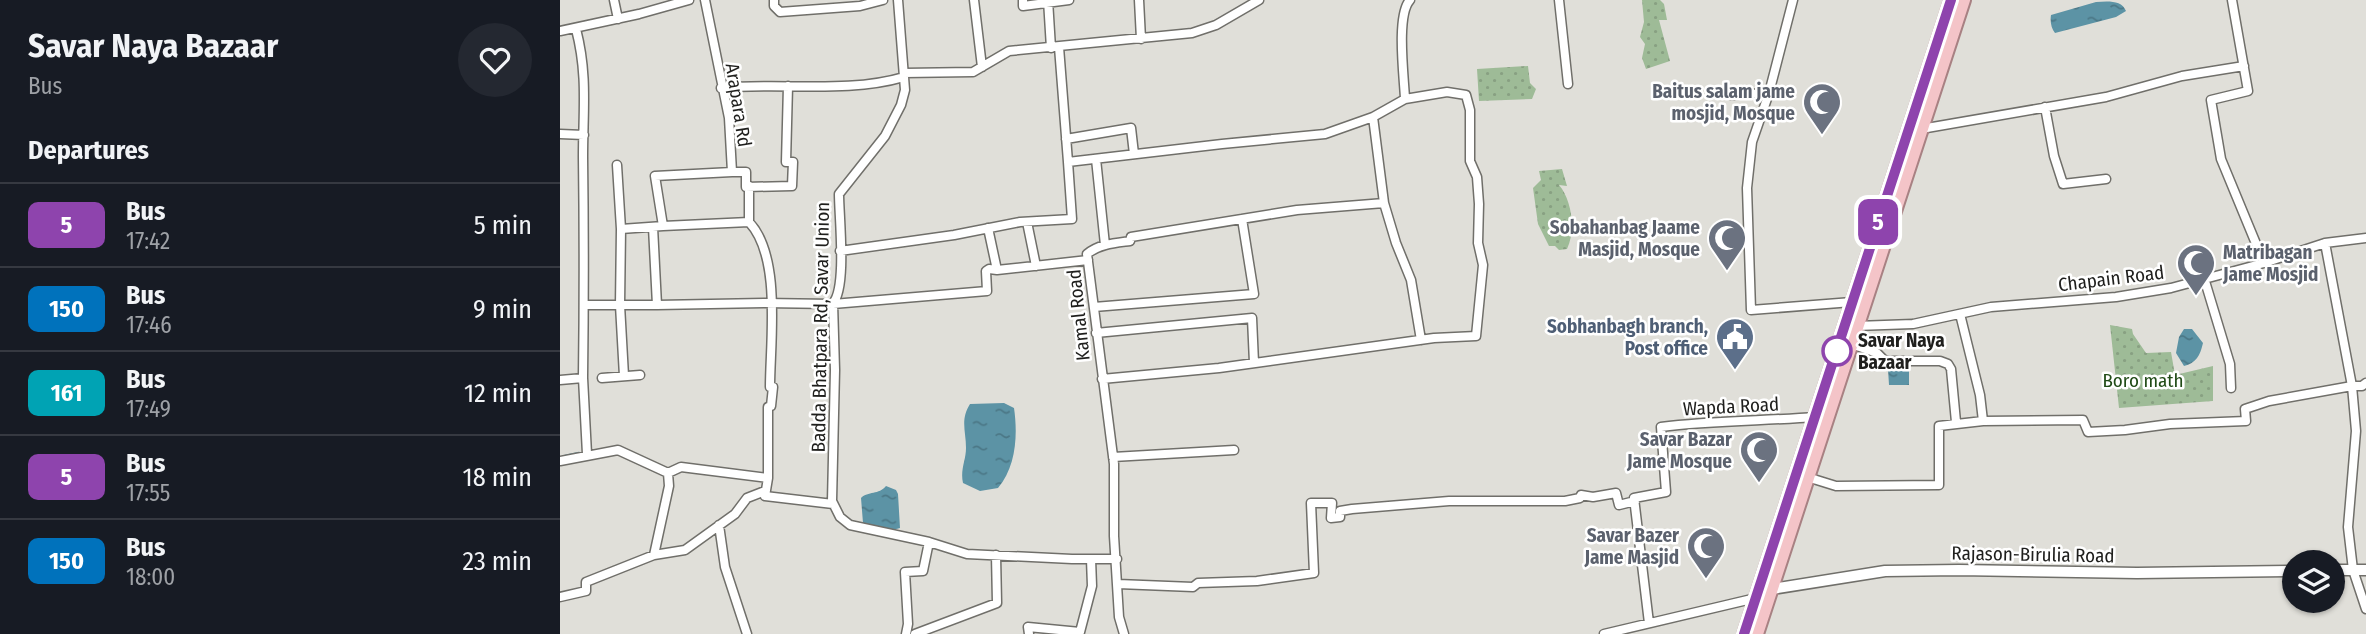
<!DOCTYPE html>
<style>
:root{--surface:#171b24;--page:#242831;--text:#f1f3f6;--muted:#9ea1a6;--line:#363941}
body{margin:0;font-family:"Fira Sans Condensed",sans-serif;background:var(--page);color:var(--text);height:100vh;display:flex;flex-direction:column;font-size:26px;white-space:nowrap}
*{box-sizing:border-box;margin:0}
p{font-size:23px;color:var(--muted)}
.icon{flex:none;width:38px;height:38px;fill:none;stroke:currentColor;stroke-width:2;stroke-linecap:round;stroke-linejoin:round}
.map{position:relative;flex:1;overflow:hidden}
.panel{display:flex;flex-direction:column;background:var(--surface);width:560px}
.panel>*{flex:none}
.badge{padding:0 14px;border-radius:10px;font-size:24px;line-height:46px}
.controls{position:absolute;left:1722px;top:550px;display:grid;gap:14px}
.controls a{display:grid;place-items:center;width:63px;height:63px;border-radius:50%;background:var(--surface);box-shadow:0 2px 5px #0004;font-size:35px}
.map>.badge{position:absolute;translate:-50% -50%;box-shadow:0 0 0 4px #fff}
h2{padding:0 28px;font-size:26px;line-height:63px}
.round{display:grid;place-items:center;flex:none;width:74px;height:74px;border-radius:37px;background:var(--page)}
.summary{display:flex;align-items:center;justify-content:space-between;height:119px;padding:0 28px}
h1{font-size:33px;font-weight:700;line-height:52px}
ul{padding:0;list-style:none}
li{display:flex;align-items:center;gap:21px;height:84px;padding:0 28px;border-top:2px solid var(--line)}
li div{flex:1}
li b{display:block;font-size:26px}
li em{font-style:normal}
li .badge{min-width:77px;font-weight:700;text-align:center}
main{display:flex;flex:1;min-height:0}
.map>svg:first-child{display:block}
.grass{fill:url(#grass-dots)}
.water{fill:url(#water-ripples)}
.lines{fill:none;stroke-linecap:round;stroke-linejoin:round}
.stream{stroke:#5c93a5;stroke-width:2.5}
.minor-casing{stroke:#706f6a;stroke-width:11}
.tertiary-casing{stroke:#706f6a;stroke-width:13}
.trunk-casing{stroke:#a88183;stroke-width:16}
.minor{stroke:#fff;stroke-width:8}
.tertiary{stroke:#fff;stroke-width:10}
.trunk{stroke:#f4c4c8;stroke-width:12}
.line-casing{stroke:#fff;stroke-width:16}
.line{stroke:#8e44ad;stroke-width:10}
.stop-dot{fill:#fff;stroke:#8e44ad;stroke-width:3.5}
.labels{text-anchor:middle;stroke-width:5;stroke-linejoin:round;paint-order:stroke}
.worship-label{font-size:19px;font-weight:bold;fill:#5b616d;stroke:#fff;text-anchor:end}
.street-label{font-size:19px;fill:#1f1f1d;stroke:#fff}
.service-label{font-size:19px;font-weight:bold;fill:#4e5e75;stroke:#fff;text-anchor:end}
.stop-label{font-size:19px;font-weight:bold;fill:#1f1f1d;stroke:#fff;text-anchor:start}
.park-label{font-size:19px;fill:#214b17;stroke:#fff}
</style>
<main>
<section class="panel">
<div class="summary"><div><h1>Savar Naya Bazaar</h1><p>Bus</p></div><a class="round"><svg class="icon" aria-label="heart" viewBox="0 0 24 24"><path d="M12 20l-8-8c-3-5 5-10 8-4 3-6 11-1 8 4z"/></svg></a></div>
<h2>Departures</h2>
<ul>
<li><span class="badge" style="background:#8e44ad;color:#fff">5</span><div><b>Bus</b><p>17:42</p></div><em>5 min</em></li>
<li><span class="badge" style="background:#0072bc;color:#fff">150</span><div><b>Bus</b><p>17:46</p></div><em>9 min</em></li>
<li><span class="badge" style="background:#00a3b4;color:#fff">161</span><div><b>Bus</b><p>17:49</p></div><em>12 min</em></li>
<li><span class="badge" style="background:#8e44ad;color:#fff">5</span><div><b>Bus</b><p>17:55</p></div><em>18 min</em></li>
<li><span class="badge" style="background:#0072bc;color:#fff">150</span><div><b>Bus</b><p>18:00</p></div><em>23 min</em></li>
</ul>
</section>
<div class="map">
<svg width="1806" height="634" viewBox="0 0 1806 634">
<defs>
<pattern id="grass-dots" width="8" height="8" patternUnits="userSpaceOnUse" patternTransform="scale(1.75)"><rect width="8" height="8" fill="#9ebb97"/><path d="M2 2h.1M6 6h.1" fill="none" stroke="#88a082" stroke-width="1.8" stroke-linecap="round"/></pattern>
<pattern id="water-ripples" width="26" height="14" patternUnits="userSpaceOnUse" patternTransform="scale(1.75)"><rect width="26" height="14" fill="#5c93a5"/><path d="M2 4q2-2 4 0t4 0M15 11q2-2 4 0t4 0" fill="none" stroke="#4b7786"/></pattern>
</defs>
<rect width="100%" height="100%" fill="#e0dfd9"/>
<path class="grass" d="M1082,0H1100L1104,4L1107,20H1099L1110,61L1086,69L1082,58L1085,44L1080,37L1084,22Z
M968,66L970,83L976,89L972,99L919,101L917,69Z
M1002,169L1007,186L999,185C1012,200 1016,231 1007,249L999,250L995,246H989L978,224L973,188L981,180L979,171Z
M1550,325L1572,329L1573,334L1586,353L1611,352L1615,375L1653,366V401L1559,408Z"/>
<path class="water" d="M1536,2C1548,1 1562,0 1566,11L1556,17L1495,33C1491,28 1490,21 1491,15Z
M1624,329H1632L1643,343C1640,356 1636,363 1624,366L1616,353L1619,337Z
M1349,368V385H1329L1328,369Z
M444,403L454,408C458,435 456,467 438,488L420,491L403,483C400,470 406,460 406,448C406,431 400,420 410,404Z
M326,486L336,490L338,494L340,528C328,532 314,528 303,523L301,498C308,491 319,495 326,486Z"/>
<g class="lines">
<path class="stream" d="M5,456L19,453"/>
<defs>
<path id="minor" d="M54,0L58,19
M214,0V6L220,12L300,6L323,0
M338,0L345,90L341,105L325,136L279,194C279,217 287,287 273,303L275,370L272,501L280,517L290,525L369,542L407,554L512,559H557
M414,0L422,67
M463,0V6L509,0
M488,0L491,48
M579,0L581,39
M850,0C836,15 844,76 845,99L813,117L824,203L836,243L851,280L861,340
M999,0L1008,84
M1233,0L1209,93L1192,142L1187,188L1191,310L1292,302
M1672,0L1688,91L1651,100L1661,159L1704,263
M16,29C28,75 23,111 23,157C24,231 24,305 23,378
M0,31L79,14L129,0
M499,47L508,162
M344,73L413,72L449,51L632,33L656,25L699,0
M161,88C221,82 286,94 344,77
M1171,95L1209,93
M1485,107L1494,156L1503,184L1546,179
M1361,129L1546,97L1622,76L1684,66
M0,134L24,135
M506,139L571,128L574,154
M536,159L545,245
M57,165L61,229
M172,172H186V187L232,186L233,162H226L228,86
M189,222C222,257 210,342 210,387H213L211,406L208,407V478L205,496L273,504
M467,222L476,266
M103,226L189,222V186
M428,228L437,270L528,260
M1765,243L1792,386L1796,431L1788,527L1793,570L1806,609
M280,251L394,235L460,222L512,219L508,162L662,144L765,134L813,117
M1644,278L1670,364L1671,388
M24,305H60L61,229L103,226L95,176L172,172L169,118L145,0
M97,305L204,303L273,304L427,291L426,271L429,269L437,270
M534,307L694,294L682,219
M1400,314L1420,395L1423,421
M1296,326L1353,324L1431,307L1556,297L1611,288L1704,263L1765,243L1806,238
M536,333L692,318L694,363
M1291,344L1317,353L1325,361H1380L1388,364L1391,369L1396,422
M64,376L60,305H97L93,227
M42,378L80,375
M542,379L659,368L874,338L916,336L923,265L918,243L919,204L917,177L910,161V110L906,95L887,92L845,99
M0,380L23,378L27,454
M553,457L674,450
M0,461L58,450L108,473L109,486L94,555
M108,473L121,467L208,478
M1247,477L1276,486L1379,485V426L1423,421L1523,420L1528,432L1565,430L1610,424L1686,421L1685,409L1709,401L1792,386H1802L1806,383
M159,525L165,567L187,634
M558,584L633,587L638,583L697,581L754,573L751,503H772L771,518L780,517V511L792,509L889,501H1005L1020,498L1021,495L1033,497L1056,493L1059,505L1075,501
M0,597L26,591V582L94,555L125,550L175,514L187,498L205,491
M1089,623L1074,498L1106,492L1101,427C1152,420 1205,421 1256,417
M346,634L348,624L345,572L363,571L369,542
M355,634L437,603L436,555
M469,634L468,627L520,632L532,586L531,559
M564,634L559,617L554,536V464L527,254C539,244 555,243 570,241L571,237L737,210L824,203
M1044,634L1196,598"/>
<path id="tertiary" d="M1773,570H1806
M1212,589L1325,571L1399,570L1577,573L1734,571"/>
<path id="trunk" d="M1184,634L1391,0
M1197,634L1404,0"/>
</defs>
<use href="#minor" class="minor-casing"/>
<use href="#tertiary" class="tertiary-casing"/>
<use href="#trunk" class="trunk-casing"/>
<use href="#minor" class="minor"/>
<use href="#tertiary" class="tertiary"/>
<use href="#trunk" class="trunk"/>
</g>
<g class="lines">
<defs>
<path id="line" d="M1184,634L1391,0"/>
</defs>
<use href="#line" class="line-casing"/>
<use href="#line" class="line"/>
</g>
<defs>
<symbol id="mosque-pin" viewBox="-11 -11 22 30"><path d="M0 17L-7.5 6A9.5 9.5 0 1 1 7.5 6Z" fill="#6b7280" stroke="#fff"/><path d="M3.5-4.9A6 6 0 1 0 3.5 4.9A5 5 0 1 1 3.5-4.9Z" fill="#fff"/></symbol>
<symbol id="civic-pin" viewBox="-11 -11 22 30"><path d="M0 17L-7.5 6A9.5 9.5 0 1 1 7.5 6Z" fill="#5c6f8a" stroke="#fff"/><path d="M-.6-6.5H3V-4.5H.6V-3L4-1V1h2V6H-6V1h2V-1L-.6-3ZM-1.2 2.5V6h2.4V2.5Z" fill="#fff"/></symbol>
</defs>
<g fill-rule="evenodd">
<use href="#mosque-pin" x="1240" y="80" width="44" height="60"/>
<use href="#mosque-pin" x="1145" y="216" width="44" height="60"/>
<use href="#mosque-pin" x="1614" y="241" width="44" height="60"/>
<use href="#civic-pin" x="1153" y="315" width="44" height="60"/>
<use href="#mosque-pin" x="1177" y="428" width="44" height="60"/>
<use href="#mosque-pin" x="1124" y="524" width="44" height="60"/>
</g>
<circle class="stop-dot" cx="1277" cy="351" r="14"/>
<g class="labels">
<g class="worship-label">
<text x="1235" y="98">Baitus salam jame<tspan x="1235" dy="22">mosjid, Mosque</tspan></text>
<text x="1140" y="234">Sobahanbag Jaame<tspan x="1140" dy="22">Masjid, Mosque</tspan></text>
<text x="1663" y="259" text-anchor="start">Matribagan<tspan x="1663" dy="22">Jame Mosjid</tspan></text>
<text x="1172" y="446">Savar Bazar<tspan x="1172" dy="22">Jame Mosque</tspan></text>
<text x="1119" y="542">Savar Bazer<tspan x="1119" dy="22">Jame Masjid</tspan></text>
</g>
<g class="street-label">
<text transform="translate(179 105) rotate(81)" y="7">Arapara Rd</text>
<text transform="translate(1551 278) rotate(-7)" y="7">Chapain Road</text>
<text transform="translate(518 315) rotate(-96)" y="7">Kamal Road</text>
<text transform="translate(260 327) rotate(-89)" y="7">Badda Bhatpara Rd, Savar Union</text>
<text transform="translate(1171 406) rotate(-3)" y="7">Wapda Road</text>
<text transform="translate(1473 554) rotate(1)" y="7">Rajason-Birulia Road</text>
</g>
<g class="service-label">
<text x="1148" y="333">Sobhanbagh branch,<tspan x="1148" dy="22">Post office</tspan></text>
</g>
<g class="stop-label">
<text x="1298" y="347">Savar Naya<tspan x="1298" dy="22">Bazaar</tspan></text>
</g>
<g class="park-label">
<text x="1583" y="387">Boro math</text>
</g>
</g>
</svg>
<div class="controls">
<a><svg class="icon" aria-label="layers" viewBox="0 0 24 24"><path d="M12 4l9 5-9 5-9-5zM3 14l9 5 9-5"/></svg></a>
</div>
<b class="badge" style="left:1318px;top:222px;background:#8e44ad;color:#fff">5</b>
</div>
</main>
